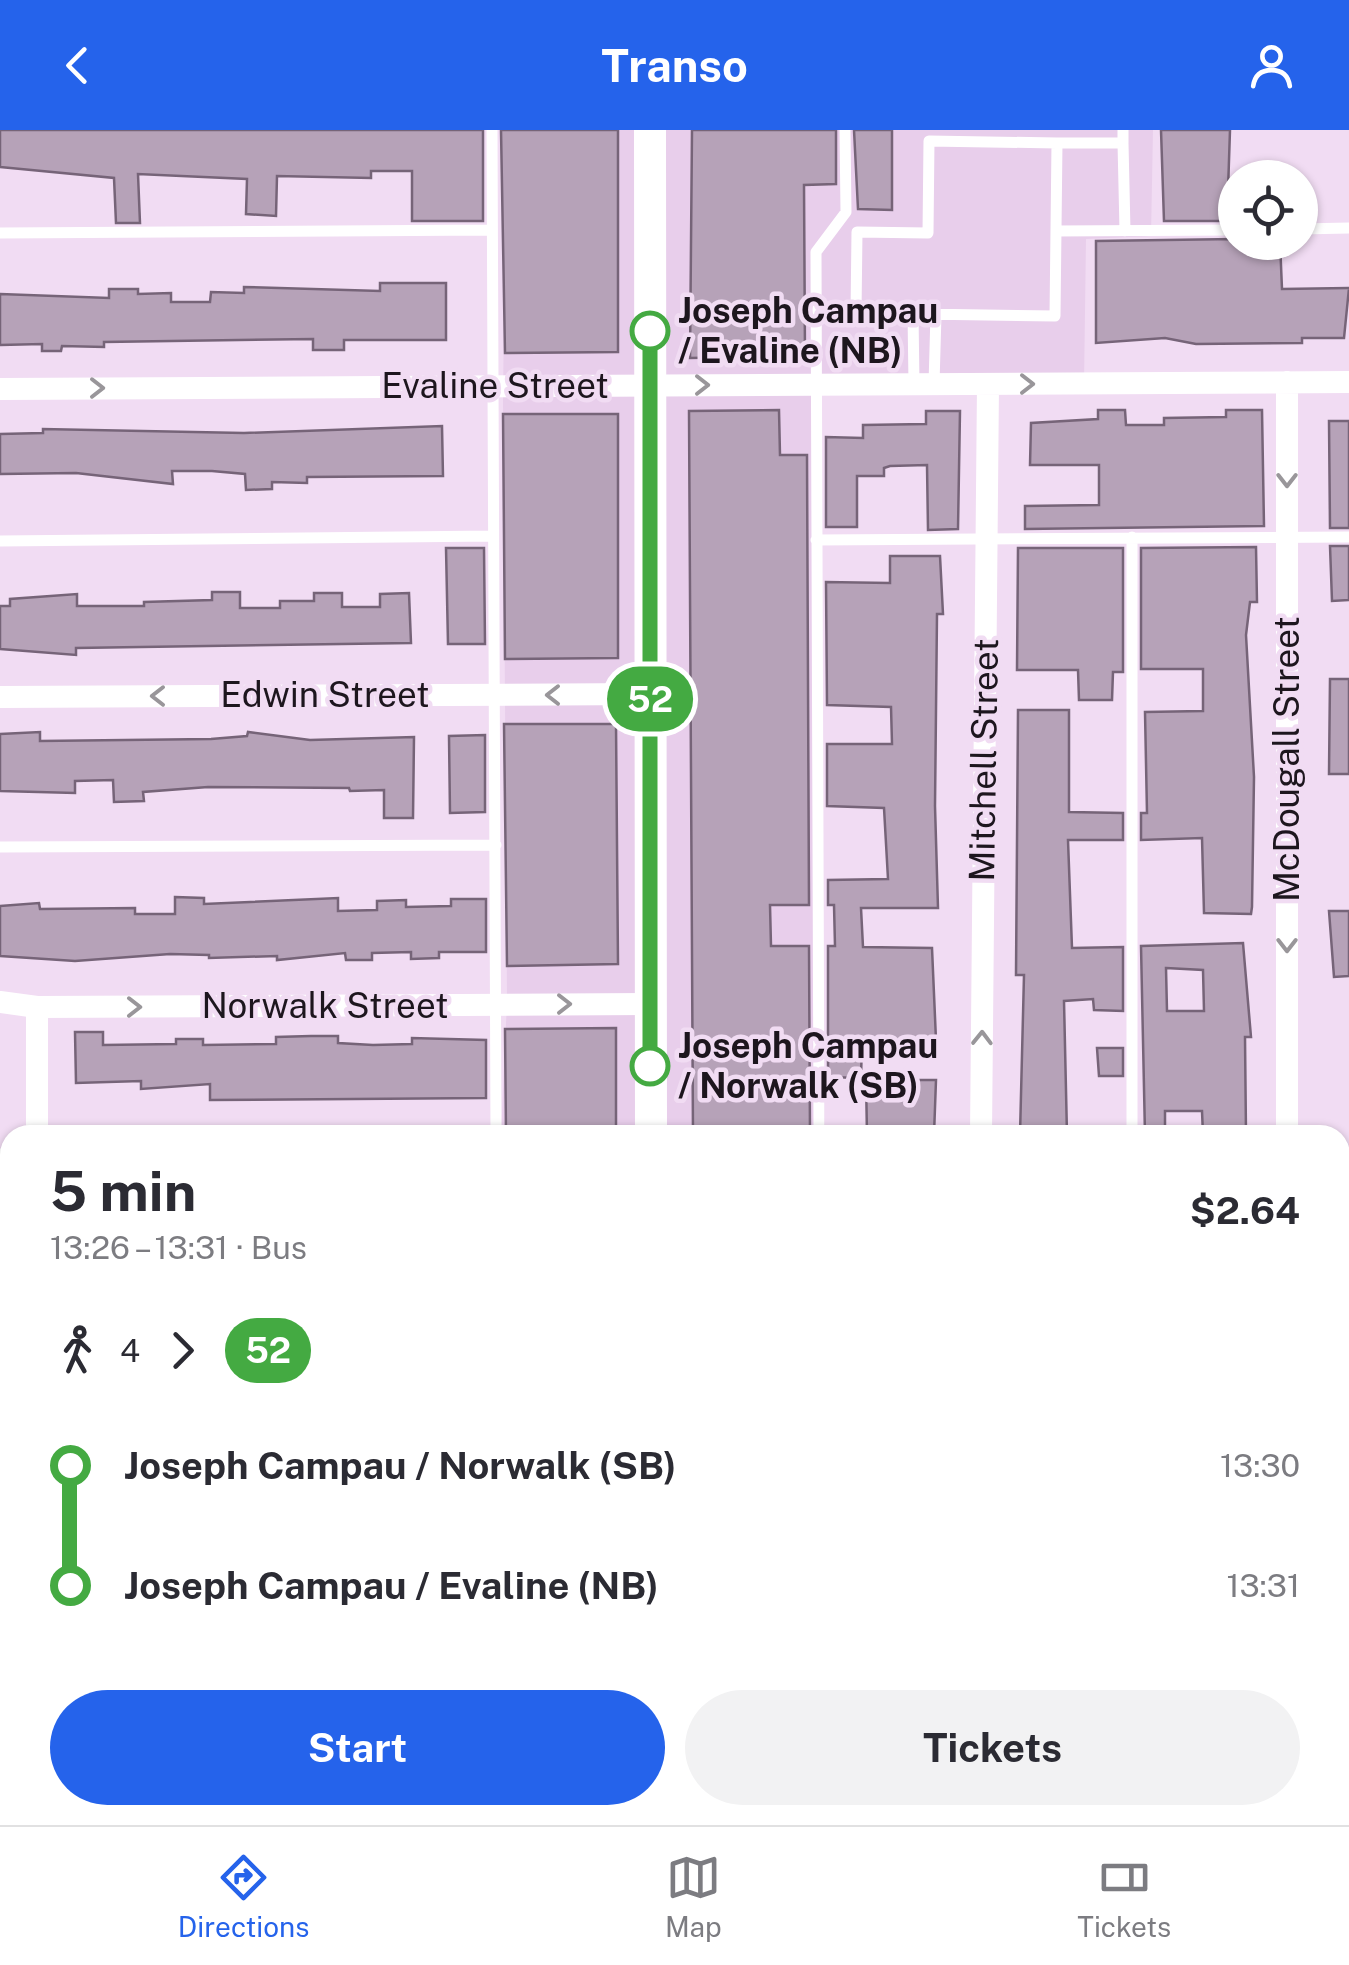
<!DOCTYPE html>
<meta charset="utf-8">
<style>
:root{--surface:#fff;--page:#f2f2f3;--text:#2b2b33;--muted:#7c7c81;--line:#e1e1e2;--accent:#2563eb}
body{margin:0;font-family:"Public Sans",sans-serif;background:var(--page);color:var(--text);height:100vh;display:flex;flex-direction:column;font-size:38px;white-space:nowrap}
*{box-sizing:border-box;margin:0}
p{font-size:32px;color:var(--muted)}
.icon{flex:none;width:55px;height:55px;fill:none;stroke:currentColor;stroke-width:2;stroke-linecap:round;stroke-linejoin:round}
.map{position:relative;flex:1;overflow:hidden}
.sheet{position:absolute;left:0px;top:995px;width:1350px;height:700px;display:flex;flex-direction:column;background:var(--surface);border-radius:30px 30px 0 0;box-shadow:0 2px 8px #0004}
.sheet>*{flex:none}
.badge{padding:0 20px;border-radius:32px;font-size:35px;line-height:65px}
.fabs{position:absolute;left:1218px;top:30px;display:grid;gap:20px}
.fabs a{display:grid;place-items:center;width:100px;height:100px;border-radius:50%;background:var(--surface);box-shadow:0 2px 8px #0004;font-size:50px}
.map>.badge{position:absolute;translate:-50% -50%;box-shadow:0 0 0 5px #fff}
.legs{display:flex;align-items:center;gap:15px;height:110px;padding:0 50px;font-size:32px}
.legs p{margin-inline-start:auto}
.headline{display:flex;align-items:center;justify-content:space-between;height:170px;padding:0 50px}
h1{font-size:55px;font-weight:700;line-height:75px}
.primary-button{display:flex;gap:20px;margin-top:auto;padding:20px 50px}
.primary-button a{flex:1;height:115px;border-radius:60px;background:var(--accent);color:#fff;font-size:40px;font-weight:700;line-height:115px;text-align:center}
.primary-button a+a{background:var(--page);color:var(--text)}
ul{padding:0 50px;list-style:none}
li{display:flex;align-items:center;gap:35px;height:120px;font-size:38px}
li i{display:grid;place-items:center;width:15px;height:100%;margin:0 12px;background:currentColor}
li i::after{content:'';width:25px;height:25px;margin:-12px;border:8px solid;border-radius:50%;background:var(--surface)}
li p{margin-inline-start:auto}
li:first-child i{background:linear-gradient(#0000 50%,currentColor 0)}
li:last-child i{background:linear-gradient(currentColor 50%,#0000 0)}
header{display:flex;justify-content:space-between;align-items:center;height:130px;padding:0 50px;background:var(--accent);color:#fff;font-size:45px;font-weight:700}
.menu{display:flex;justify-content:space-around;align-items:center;height:140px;border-top:2px solid var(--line);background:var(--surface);font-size:28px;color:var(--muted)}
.menu a{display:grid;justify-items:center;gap:5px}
.menu .on{color:var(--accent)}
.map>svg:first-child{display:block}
.built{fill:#e8ceeb}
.building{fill:#b6a2b8;stroke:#766478;stroke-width:2.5;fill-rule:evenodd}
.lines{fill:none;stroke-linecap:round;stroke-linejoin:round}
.path{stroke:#a191a3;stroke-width:5;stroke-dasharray:8 8;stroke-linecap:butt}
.lane{stroke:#fff;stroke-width:11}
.street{stroke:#fff;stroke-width:22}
.secondary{stroke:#fff;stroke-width:32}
.oneway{stroke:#99969a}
.line-1-casing{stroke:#fff;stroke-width:22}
.line-1{stroke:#44aa42;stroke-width:15}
.stop-1-dot{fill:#fff;stroke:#44aa42;stroke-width:5}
.labels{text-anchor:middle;stroke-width:9;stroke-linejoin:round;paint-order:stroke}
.stop-label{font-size:35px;font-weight:bold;fill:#1d161e;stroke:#f1dcf3;text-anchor:start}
.street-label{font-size:35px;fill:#1d161e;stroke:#f1dcf3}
</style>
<header><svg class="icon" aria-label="back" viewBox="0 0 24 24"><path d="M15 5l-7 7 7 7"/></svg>Transo<svg class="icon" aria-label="person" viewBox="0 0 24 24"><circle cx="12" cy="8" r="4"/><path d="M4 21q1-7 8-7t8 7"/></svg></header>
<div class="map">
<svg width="1349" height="1695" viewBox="0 0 1349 1695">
<rect width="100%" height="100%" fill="#f1dcf3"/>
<path class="built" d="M506,0H1153L1151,106L1086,109L1084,254L812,255L825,1005H501L507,871L503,271Z
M498,1685H974V1695H498Z"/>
<path class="building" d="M0,0H483V91H412V41H371V48L277,46L276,86L246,84L247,49L138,44L140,93H116L114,48L0,37Z
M501,0H618V222L505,223Z
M692,0H836V54L804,55L805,226L690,228Z
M854,0H892V80L858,79Z
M1161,0H1230L1227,91H1164Z
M1235,109L1280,112L1282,159L1349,158L1344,208H1302V213L1196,214L1165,208L1096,213V111Z
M380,153H446V210H344V220H313V209L104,212V217L62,216L61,221H42V214L0,215V164L109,168V159H138V164L171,163V172H210L211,162L244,163V157L380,161Z
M779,280L780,325H807L809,775H770L771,816H809L810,1005H693L689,281Z
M1098,280H1125L1126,295H1164V288L1226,287V280H1262L1264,396L1025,399V376L1099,375V335H1030L1031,293L1098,289Z
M926,281H960L958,399L928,400L927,335L890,336L884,338V346H857V397H826V307L863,308V295L926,294Z
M503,284H618V528L505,529Z
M1329,291H1349V398H1330Z
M442,296L443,346L307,347V353L272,352V359L246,360L245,344L212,341H172L173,354L76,343L0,344V304L43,303V299L244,303Z
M1330,416H1349V470L1332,471Z
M1256,417L1257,472H1250L1246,505L1254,647L1252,777L1251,784L1204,783L1202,708L1141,710V683H1147L1145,582L1203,581V539H1141V418Z
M446,418H484L485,514H448Z
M1018,418H1123V542H1113L1112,570H1079L1078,540H1017Z
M890,426H940L943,484H937L935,676L938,778H861L863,817L932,818L936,910H862L861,948L828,947V816H835L834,775H828V750L888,749L884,678L827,676V614H892L891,577L827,575L826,452L890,453Z
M212,462H240V478H280V471H314V463H342V477H380V464L409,463L411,513L76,518V525L0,519V476H10V469L77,464V476H144V472L212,470Z
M1330,549H1349V644H1329Z
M1018,580H1069V682L1123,683V710H1068L1072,818L1123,817V881L1094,880L1093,869L1064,871L1067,1005H1020L1024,845H1016Z
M504,594H616L618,834L507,836Z
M40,602V611L211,609L247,606L248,602L310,610L414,607L413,688H384V660L350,661L349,658L208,657L143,662L144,671L114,672L113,650L75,651V663L0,661V604Z
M485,605V682L450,683L449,606Z
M175,767L204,768V774L338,768V781L377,780V771L406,770V777L451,776V769H486V822H439V828L411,829V822L372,823V830H346L345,823L277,830V826L209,828V825L170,824L75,831L0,826V776L39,773L40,779L135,778V784H175Z
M1329,781H1349V846L1334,847Z
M1243,813L1251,907H1245L1246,1005H1203L1202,981H1165V1005H1145L1141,816ZM1166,838L1203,840L1204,881H1167Z
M616,898V1005H506L505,899Z
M75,902H103V915L176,914V909H203V915L276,914V907L311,906H338V913L373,915L412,914V908L486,910V968L210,970V954L141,959V951L76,953Z
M1097,918H1123V946H1099Z
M866,950H936L934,1005H867Z"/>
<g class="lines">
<path class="path" d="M881,1685L882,1695"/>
<path class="lane" d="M492,0L496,1005
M929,11L1057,13L1055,186L856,183L857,102L928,103Z
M1057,13H1123V0
M1123,13L1125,101
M1300,99L1349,98
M1056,101L1235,100
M0,103L492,100
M913,184L914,254
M934,254L936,184
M1132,407V1005
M816,410L1349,407
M0,411L493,406
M0,717L496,715
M819,1005L816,122L846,82L845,0
M0,1024H10
M1340,1632H1349
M0,1650H10
M278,1695L279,1685
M320,1695V1689L491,1690"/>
<path class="street" d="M0,259L1349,252
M0,567L650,564
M0,872L37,877L650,874
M37,877V1005
M981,1005L988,254
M1287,1005V252
M0,1179H10
M0,1494H10
M43,1695V1685
M974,1695V1685
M1287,1695V1685"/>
<path class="secondary" d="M650,0L651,1005
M654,1685V1695"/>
</g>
<defs><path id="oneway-chevron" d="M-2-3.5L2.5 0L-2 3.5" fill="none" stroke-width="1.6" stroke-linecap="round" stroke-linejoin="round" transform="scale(2.5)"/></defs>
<g class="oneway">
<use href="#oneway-chevron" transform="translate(1027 254)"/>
<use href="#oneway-chevron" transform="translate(702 255)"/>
<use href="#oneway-chevron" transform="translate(97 258)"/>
<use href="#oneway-chevron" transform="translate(1287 350) rotate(90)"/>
<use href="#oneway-chevron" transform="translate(553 565) rotate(180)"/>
<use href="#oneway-chevron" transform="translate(158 566) rotate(180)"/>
<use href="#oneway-chevron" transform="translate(1287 815) rotate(90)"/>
<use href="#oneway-chevron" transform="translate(564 874)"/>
<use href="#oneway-chevron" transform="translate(134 877)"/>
<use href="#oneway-chevron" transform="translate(982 908) rotate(-89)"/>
</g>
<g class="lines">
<defs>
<path id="line-1" d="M650,201V936"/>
</defs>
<use href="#line-1" class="line-1-casing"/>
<use href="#line-1" class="line-1"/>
</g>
<g class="stop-1-dot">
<circle cx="650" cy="201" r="18"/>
<circle cx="650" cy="936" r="18"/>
</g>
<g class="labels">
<g class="stop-label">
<text x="678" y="193">Joseph Campau<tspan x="678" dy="40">/ Evaline (NB)</tspan></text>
<text x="678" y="928">Joseph Campau<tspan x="678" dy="40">/ Norwalk (SB)</tspan></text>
</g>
<g class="street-label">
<text x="495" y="268">Evaline Street</text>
<text x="325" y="577">Edwin Street</text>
<text transform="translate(1287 629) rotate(-90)" y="12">McDougall Street</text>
<text transform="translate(984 630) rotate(-89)" y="12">Mitchell Street</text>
<text x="325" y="888">Norwalk Street</text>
</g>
</g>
</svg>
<div class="fabs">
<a><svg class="icon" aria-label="locate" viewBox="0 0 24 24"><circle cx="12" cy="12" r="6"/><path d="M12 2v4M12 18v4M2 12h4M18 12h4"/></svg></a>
</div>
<b class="badge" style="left:650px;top:569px;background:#44aa42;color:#fff">52</b>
<section class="sheet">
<div class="headline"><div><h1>5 min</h1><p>13:26 – 13:31 · Bus</p></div><b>$2.64</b></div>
<div class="legs"><svg class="icon" aria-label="walk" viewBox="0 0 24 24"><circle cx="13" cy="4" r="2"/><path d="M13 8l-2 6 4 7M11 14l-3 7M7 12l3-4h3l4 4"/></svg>4<svg class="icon" aria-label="forward" viewBox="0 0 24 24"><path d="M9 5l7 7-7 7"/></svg><b class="badge" style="background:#44aa42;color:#fff">52</b></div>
<ul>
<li><i style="color:#44aa42"></i><b>Joseph Campau / Norwalk (SB)</b><p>13:30</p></li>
<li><i style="color:#44aa42"></i><b>Joseph Campau / Evaline (NB)</b><p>13:31</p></li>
</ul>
<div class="primary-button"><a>Start</a><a>Tickets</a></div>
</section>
</div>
<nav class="menu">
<a class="on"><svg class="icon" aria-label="directions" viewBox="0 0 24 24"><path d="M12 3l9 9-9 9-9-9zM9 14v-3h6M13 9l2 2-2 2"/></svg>Directions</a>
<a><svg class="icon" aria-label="map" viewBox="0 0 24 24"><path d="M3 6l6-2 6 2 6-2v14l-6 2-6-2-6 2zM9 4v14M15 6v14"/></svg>Map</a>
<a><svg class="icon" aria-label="tickets" viewBox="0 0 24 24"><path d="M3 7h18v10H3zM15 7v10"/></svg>Tickets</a>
</nav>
